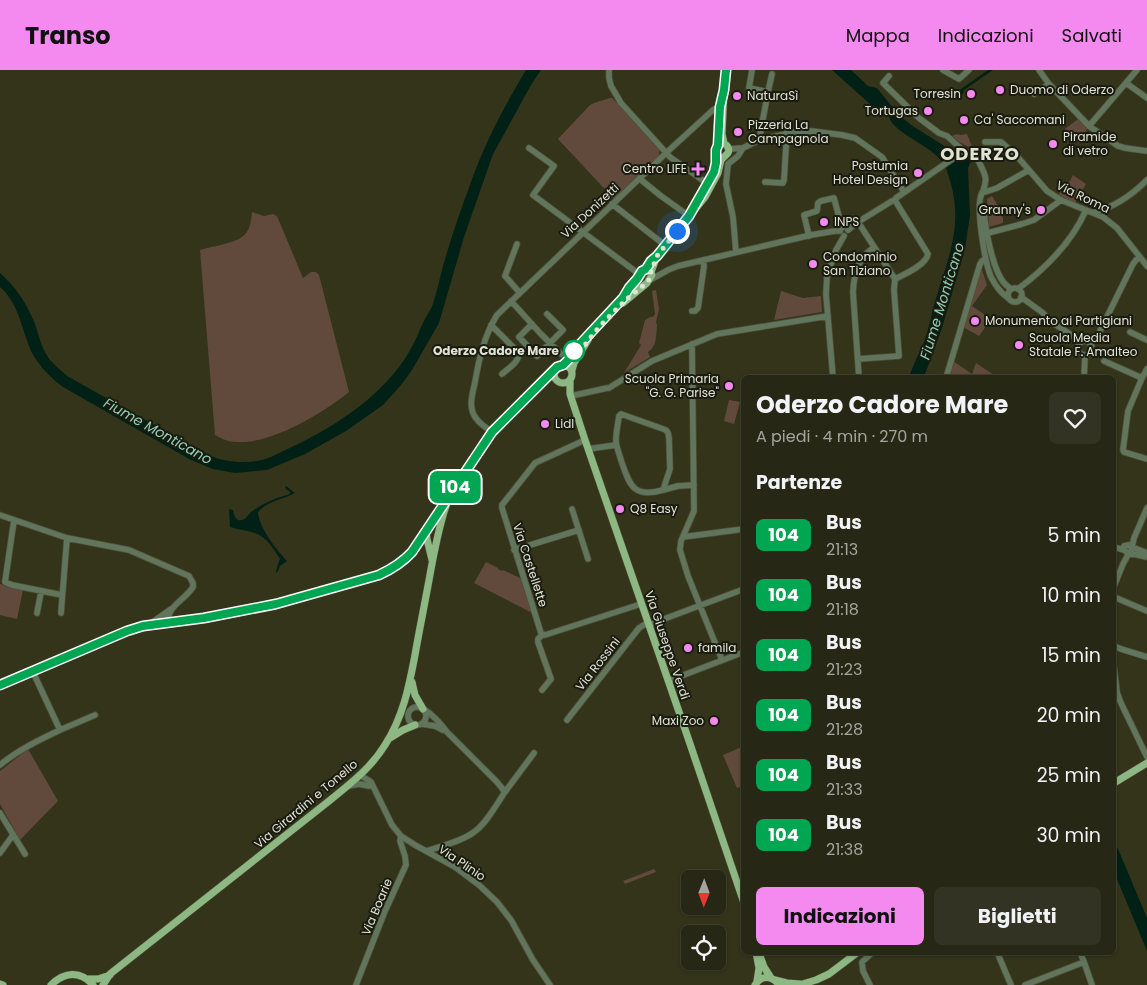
<!DOCTYPE html>
<html lang="it">
<meta charset="utf-8">
<style>
:root{--surface:#262714;--page:#323322;--text:#f1f3f6;--muted:#a4a5a0;--line:#424434;--accent:#f489ef}
body{margin:0;font-family:Poppins,sans-serif;background:var(--page);color:var(--text);height:100vh;display:flex;flex-direction:column;font-size:19px;white-space:nowrap}
*{box-sizing:border-box;margin:0}
p{font-size:16px;color:var(--muted)}
.icon{flex:none;width:28px;height:28px;fill:none;stroke:currentColor;stroke-width:2;stroke-linecap:round;stroke-linejoin:round}
.map{position:relative;flex:1;overflow:hidden}
.panel{position:absolute;left:741px;top:305px;width:375px;height:580px;display:flex;flex-direction:column;background:var(--surface);border-radius:8px;box-shadow:0 1px 4px #0004,0 0 0 1px var(--line)}
.panel>*{flex:none}
.badge{padding:0 10px;border-radius:8px;font-size:18px;line-height:32px}
.needle{width:32px;rotate:181deg}
.tools{position:absolute;left:681px;top:800px;display:grid;gap:10px}
.tools a{display:grid;place-items:center;width:45px;height:45px;border-radius:8px;background:var(--surface);box-shadow:0 1px 4px #0004,0 0 0 1px var(--line);font-size:25px}
.you{position:absolute;width:25px;height:25px;margin:-12px;border:4px solid #fff;border-radius:50%;background:#1a73e8;box-shadow:0 0 0 8px #1a73e833}
.map>.badge{position:absolute;translate:-50% -50%;box-shadow:0 0 0 2px #fff}
h2{padding:0 15px;font-size:19px;line-height:45px}
.round{display:grid;place-items:center;flex:none;width:52px;height:52px;border-radius:8px;background:var(--page)}
.headline{display:flex;align-items:center;justify-content:space-between;height:85px;padding:0 15px}
h1{font-size:24px;font-weight:700;line-height:38px}
.action{display:flex;gap:10px;margin-top:auto;padding:10px 15px}
.action a{flex:1;height:58px;border-radius:8px;background:var(--accent);color:#111;font-size:20px;font-weight:700;line-height:58px;text-align:center}
.action a+a{background:var(--page);color:var(--text)}
ul{padding:0;list-style:none}
li{display:flex;align-items:center;gap:15px;height:60px;padding:0 15px}
li div{flex:1}
li b{display:block;font-size:19px}
li em{font-style:normal}
li .badge{min-width:55px;font-weight:700;text-align:center}
header{display:flex;align-items:center;gap:30px;box-sizing:border-box;height:70px;padding:0 25px;background:var(--accent);color:#111}
header strong{font-size:24px}
nav{display:flex;gap:28px;margin-inline-start:auto;font-size:18px}
.map>svg:first-child{display:block}
.green{fill:#614a3b}
.water{fill:#012117}
.lines{fill:none;stroke-linecap:round;stroke-linejoin:round}
.minor-casing{stroke:#4f5038;stroke-width:7}
.major-casing{stroke:#4f5038;stroke-width:8}
.minor{stroke:#61755c;stroke-width:5.5}
.major{stroke:#8db883;stroke-width:7}
.line-casing{stroke:#fff;stroke-width:11}
.line{stroke:#00a651;stroke-width:8}
.walk{stroke:#e1e3d3;stroke-width:5;stroke-dasharray:0 9}
.poi-dot{fill:#f489ef;stroke:#1a1b10;stroke-width:2}
.stop-dot{fill:#fff;stroke:#00a651;stroke-width:2.5}
.labels{text-anchor:middle;stroke-width:4;stroke-linejoin:round;paint-order:stroke}
.poi-label{font-size:12px;fill:#e1e3d3;stroke:#1a1b10;text-anchor:start}
.street-label{font-size:12px;fill:#e1e3d3;stroke:#1a1b10}
.stop-label{font-size:12px;font-weight:bold;fill:#e1e3d3;stroke:#1a1b10;text-anchor:end}
.water-label{font-size:14px;font-style:italic;fill:#91d0b7;stroke:#1a1b10}
.district-label{font-size:18px;font-weight:bold;letter-spacing:1px;fill:#e1e3d3;stroke:#1a1b10}
</style>
<header>
<strong>Transo</strong>
<nav><a>Mappa</a><a>Indicazioni</a><a>Salvati</a></nav>
</header>
<div class="map">
<svg width="1147" height="915" viewBox="0 0 1147 915">
<rect width="100%" height="100%" fill="#33341a"/>
<path class="green" d="M610,28H612L618,34L660,80L658,87L614,129L558,69L590,35L594,33Z
M1078,49L1088,58L1078,73L1065,59Z
M957,64L961,65L967,64L973,79L959,72L952,66Z
M1073,105L1086,114L1075,133L1058,125L1063,120L1060,116L1062,115L1064,116L1070,111Z
M992,126L1000,139L999,141L1003,148V153L989,157L987,129Z
M252,142L264,146L273,144L277,146L303,208L311,202H316L319,205L349,322C323,343 272,374 237,372C228,372 222,369 215,365L200,180C210,177 234,173 242,167C250,162 251,151 252,142Z
M981,197L987,215L972,236L991,249L979,266L961,256Z
M656,220L659,239L656,252L657,255C656,265 657,277 648,282L650,287L624,303L641,275L639,273L645,250L650,247H653L655,244L652,221Z
M781,221L803,228L821,226L822,242L774,250Z
M953,291L972,304L976,293L997,307L948,308Z
M729,330L740,332L734,354L724,351Z
M486,492L498,498V499L502,501L503,500L522,509L534,544L474,513Z
M0,514L23,520L17,549L0,545Z
M744,676V715L737,718L723,685Z
M28,679L58,731L20,770L0,734V701Z
M654,799L656,802L625,814L623,811Z"/>
<path class="water" d="M526,0H541L531,15L493,84L464,167L439,253L412,300L401,315L383,335L346,361L305,384L267,400L235,403L213,399L191,390L63,317C50,307 40,297 32,283C22,261 19,233 0,217V203C16,217 27,234 35,254C39,266 42,280 50,290C55,296 62,301 67,306L208,385C227,393 251,395 271,387C280,383 289,378 298,374C349,349 401,312 421,257C424,249 430,242 433,234C438,218 441,202 446,186C453,162 461,139 470,115C484,74 504,37 526,0Z
M832,0H851L868,16L877,18L898,44L911,55L946,77L957,90L964,91L972,88L974,91L970,93L968,98L970,145L965,179L942,258L924,307H909C913,295 919,284 924,272C929,259 931,246 935,232C947,191 963,158 951,114C949,108 948,102 945,96C933,76 907,70 892,53C889,49 888,44 886,39H884L880,43Z
M988,0H993L964,20L963,24L959,26L958,25V22L961,19Z
M286,416L295,423C282,430 269,430 258,442C259,458 276,479 287,491L280,496L277,503L276,502L278,494L280,489C274,479 266,467 255,463C247,460 238,460 230,457L229,439L233,440C234,443 234,448 238,450C244,452 248,445 251,442C265,432 274,429 290,424V422L285,418Z
M1114,770L1124,793L1147,848V881L1114,802Z"/>
<g class="lines">
<defs>
<path id="minor" d="M609,0V8L611,16L621,33L670,87L708,114
M752,0L749,18L768,22L759,70
M943,0L959,9L969,0
M1039,0L1049,14L1089,56L1118,76L1125,78L1147,81
M889,6L883,13L919,48L939,63L947,66L965,82
M1126,13L1147,28
M768,22L772,4
M1034,24L1049,14
M1089,56L1137,0
M985,72H1001L1016,85L1047,121L1061,130L1103,147L1117,158L1147,196
M529,78L554,96L533,125L639,204
M729,79L743,78L759,70L794,62L811,61L842,65L855,68L882,87L904,122
M640,109L661,126L689,146
M765,112L783,113L784,110L786,77V63
M985,122L997,118L1029,100
M982,123C975,135 985,193 991,207C995,215 1001,223 1008,228
M896,128L958,85C971,79 974,82 980,94C985,105 988,108 983,121
M612,134L666,176
M984,141C985,158 993,202 1005,214C1007,216 1009,218 1012,219
M1095,142C1114,137 1133,124 1147,110
M848,160L858,152L892,131
M984,164L1022,154L1034,150L1061,130
M809,166L804,145L817,141L818,133L821,131L834,128L842,158
M517,174L505,206L520,223
M736,182L733,147L726,114L728,94L738,86L743,78
M895,209C905,204 926,195 928,184L896,132
M650,210L668,200L678,196L811,165L835,161H840
M1008 225a7 7 0 1 1 14 0a7 7 0 1 1-14 0Z
M1018,219C1046,198 1072,172 1086,140
M1021,227L1043,243L1050,251L1076,268L1080,273
M511,231L540,263L561,284
M692,241H695L698,238L704,196L703,190
M532,254L519,267L537,286L563,260L547,244
M491,255L519,283C519,292 509,298 502,304
M1130,262L1147,270
M1078 278a7 7 0 1 1 14 0a7 7 0 1 1-14 0Z
M692,274L694,441L681,471L680,480L688,506L722,590
M1090,274L1098,265L1133,194L1136,190L1140,187
M858,289L899,286L894,220L895,209L858,152
M1104,291L1142,308L1147,299
M833,308L826,224L827,207L830,197L836,180L844,166
M859,308L853,222C854,203 858,189 874,177
M946,308L980,194L982,191L985,189
M1084,308L1085,285
M1142,308L1128,341L1123,380L1124,382L1147,389
M609,318L652,291L717,264L828,246
M571,326L607,318
M493,363C486,357 476,352 473,343C469,334 473,322 475,312C479,289 484,266 497,245L666,83L713,40L720,37
M585,370L535,393L502,435V438L541,563L545,565L641,534
M588,379L616,375
M663,420C635,428 630,417 622,393C620,386 616,377 616,370C616,362 618,354 619,346L621,344L666,360L668,363L669,368L670,399L663,420L678,416L694,415
M1147,438L1134,468L1132,477L1147,483
M572,439L588,489
M0,445L67,468L129,480L189,506L193,513V517C184,531 169,534 167,553
M14,450L5,512L12,515L62,525
M683,467L744,459
M1114,477L1124,480L1128,483L1131,482L1132,478L1129,475L1124,476V480
M514,480L579,460
M1114,516L1123,494L1129,483L1147,487
M1114,527L1147,541
M37,543L41,522
M61,543L67,468
M150,555L154,551L171,539
M648,555L744,519
M542,565L538,569V572L551,609L542,620
M1114,576L1121,579L1147,587
M1114,597L1117,622L1120,631L1147,687
M668,611L744,582
M408 646a9 9 0 1 1 18 0a9 9 0 1 1-18 0Z
M424,639C433,645 441,654 447,662L497,712L505,722C496,735 486,754 474,762C463,771 439,777 426,781
M567,650L639,558L647,553
M422,654L435,656L443,660
M60,660L95,645
M0,695C18,680 39,670 60,660L32,600
M360,705L371,712L392,755L401,766L415,775L455,797L479,815L497,832L511,850L533,890L550,915
M348,716L359,714L369,716
M505,722L534,683
M0,743L25,784
M0,783L13,765
M997,882L1011,915
M1080,882L1084,892
M356,915L385,841L406,795L405,786L400,771L401,766
M870,915L863,901L862,892L873,882
M1025,915L1084,892L1092,915"/>
<path id="major" d="M715,97L716,89V80L718,75V63
M651,202L657,186L705,127L718,103L721,90L728,83C730,79 728,76 724,73L722,64L724,20L726,0
M623,233L647,213L652,205L651,202L647,200
M554 304a9 9 0 1 1 18 0a9 9 0 1 1-18 0Z
M563,295L577,276L623,228L629,218L637,209L639,204L642,201L646,199L653,189
M572,300L574,293L588,270
M570,310V324L585,370L687,665L744,833
M426,461L427,469L432,490
M412,612L415,625L423,639
M0,615L127,561L150,555L204,548L276,534L379,505C392,499 402,493 412,482L493,363L555,299
M390,668L403,660L415,655
M1114,713L1147,693
M756,882L759,898L757,911
M760,886L764,897L771,908
M87,909H98L110,905
M775,910L787,913L800,914
M0,914L3,915
M51,915C64,902 80,900 93,915
M103,915L110,904L329,731C350,714 371,698 385,675C403,647 409,617 415,585C420,556 426,528 431,499C435,478 439,456 446,436
M755,915C761,905 772,905 779,915
M799,915L816,910L829,904L858,882"/>
</defs>
<use href="#minor" class="minor-casing"/>
<use href="#major" class="major-casing"/>
<use href="#minor" class="minor"/>
<use href="#major" class="major"/>
</g>
<g class="lines">
<defs>
<path id="line" d="M0,615L127,561L143,556L204,548L276,534L379,505C392,499 402,493 412,482L492,362L557,297L563,295L568,290L582,272L623,228L629,218L637,209L642,201L646,199L651,191L657,186L689,146L714,102L716,93V80L718,75L720,37L724,20L726,0"/>
</defs>
<use href="#line" class="line-casing"/>
<use href="#line" class="line"/>
<path class="walk" d="M574,281L579,284C591,264 609,246 626,230C634,222 648,214 652,205L651,202L657,186L677,161"/>
</g>
<g class="poi-dot">
<circle cx="1000" cy="20" r="5"/>
<circle cx="971" cy="24" r="5"/>
<circle cx="737" cy="26" r="5"/>
<circle cx="928" cy="41" r="5"/>
<circle cx="964" cy="50" r="5"/>
<circle cx="738" cy="62" r="5"/>
<circle cx="1053" cy="74" r="5"/>
<path d="M695.5 91.5h5v5h5v5h-5v5h-5v-5h-5v-5h5z"/>
<circle cx="918" cy="103" r="5"/>
<circle cx="1041" cy="140" r="5"/>
<circle cx="824" cy="152" r="5"/>
<circle cx="813" cy="194" r="5"/>
<circle cx="975" cy="251" r="5"/>
<circle cx="1019" cy="275" r="5"/>
<circle cx="729" cy="316" r="5"/>
<circle cx="545" cy="354" r="5"/>
<circle cx="620" cy="439" r="5"/>
<circle cx="688" cy="578" r="5"/>
<circle cx="714" cy="651" r="5"/>
</g>
<circle class="stop-dot" cx="574" cy="281" r="10"/>
<g class="labels">
<g class="poi-label">
<text x="1010" y="24">Duomo di Oderzo</text>
<text x="961" y="28" text-anchor="end">Torresin</text>
<text x="747" y="30">NaturaSì</text>
<text x="918" y="45" text-anchor="end">Tortugas</text>
<text x="974" y="54">Ca' Saccomani</text>
<text x="748" y="59">Pizzeria La<tspan x="748" dy="14">Campagnola</tspan></text>
<text x="1063" y="71">Piramide<tspan x="1063" dy="14">di vetro</tspan></text>
<text x="908" y="100" text-anchor="end">Postumia<tspan x="908" dy="14">Hotel Design</tspan></text>
<text x="687" y="103" text-anchor="end">Centro LIFE</text>
<text x="1031" y="144" text-anchor="end">Granny's</text>
<text x="834" y="156">INPS</text>
<text x="823" y="191">Condominio<tspan x="823" dy="14">San Tiziano</tspan></text>
<text x="985" y="255">Monumento ai Partigiani</text>
<text x="1029" y="272">Scuola Media<tspan x="1029" dy="14">Statale F. Amalteo</tspan></text>
<text x="719" y="313" text-anchor="end">Scuola Primaria<tspan x="719" dy="14">"G. G. Parise"</tspan></text>
<text x="555" y="358">Lidl</text>
<text x="630" y="443">Q8 Easy</text>
<text x="698" y="582">famila</text>
<text x="704" y="655" text-anchor="end">Maxi Zoo</text>
</g>
<g class="street-label">
<text transform="translate(1083 127) rotate(26)" y="4">Via Roma</text>
<text transform="translate(590 141) rotate(-43)" y="4">Via Donizetti</text>
<text transform="translate(530 495) rotate(72)" y="4">Via Castellette</text>
<text transform="translate(667 575) rotate(71)" y="4">Via Giuseppe Verdi</text>
<text transform="translate(598 594) rotate(-52)" y="4">Via Rossini</text>
<text transform="translate(306 734) rotate(-40)" y="4">Via Girardini e Tonello</text>
<text transform="translate(462 793) rotate(34)" y="4">Via Plinio</text>
<text transform="translate(377 837) rotate(-67)" y="4">Via Boarie</text>
</g>
<g class="stop-label">
<text x="559" y="285">Oderzo Cadore Mare</text>
</g>
<g class="water-label">
<text transform="translate(942 231) rotate(-73)" y="5">Fiume Monticano</text>
<text transform="translate(158 361) rotate(29)" y="5">Fiume Monticano</text>
</g>
<g class="district-label">
<text x="980" y="90">ODERZO</text>
</g>
</g>
</svg>
<div class="tools">
<a><svg class="needle" viewBox="-14 -14 28 28"><path d="M0-13l5 13h-10z" fill="#e53935"/><path d="M0 13l5-13h-10z" fill="#a4a5a0"/></svg></a>
<a><svg class="icon" aria-label="locate" viewBox="0 0 24 24"><circle cx="12" cy="12" r="6"/><path d="M12 2v4M12 18v4M2 12h4M18 12h4"/></svg></a>
</div>
<div class="you" style="left:677px;top:161px"></div>
<b class="badge" style="left:455px;top:417px;background:#00a651;color:#fff">104</b>
<section class="panel">
<div class="headline"><div><h1>Oderzo Cadore Mare</h1><p>A piedi · 4 min · 270 m</p></div><a class="round"><svg class="icon" aria-label="heart" viewBox="0 0 24 24"><path d="M12 20l-8-8c-3-5 5-10 8-4 3-6 11-1 8 4z"/></svg></a></div>
<h2>Partenze</h2>
<ul>
<li><span class="badge" style="background:#00a651;color:#fff">104</span><div><b>Bus</b><p>21:13</p></div><em>5 min</em></li>
<li><span class="badge" style="background:#00a651;color:#fff">104</span><div><b>Bus</b><p>21:18</p></div><em>10 min</em></li>
<li><span class="badge" style="background:#00a651;color:#fff">104</span><div><b>Bus</b><p>21:23</p></div><em>15 min</em></li>
<li><span class="badge" style="background:#00a651;color:#fff">104</span><div><b>Bus</b><p>21:28</p></div><em>20 min</em></li>
<li><span class="badge" style="background:#00a651;color:#fff">104</span><div><b>Bus</b><p>21:33</p></div><em>25 min</em></li>
<li><span class="badge" style="background:#00a651;color:#fff">104</span><div><b>Bus</b><p>21:38</p></div><em>30 min</em></li>
</ul>
<div class="action"><a>Indicazioni</a><a>Biglietti</a></div>
</section>
</div>
